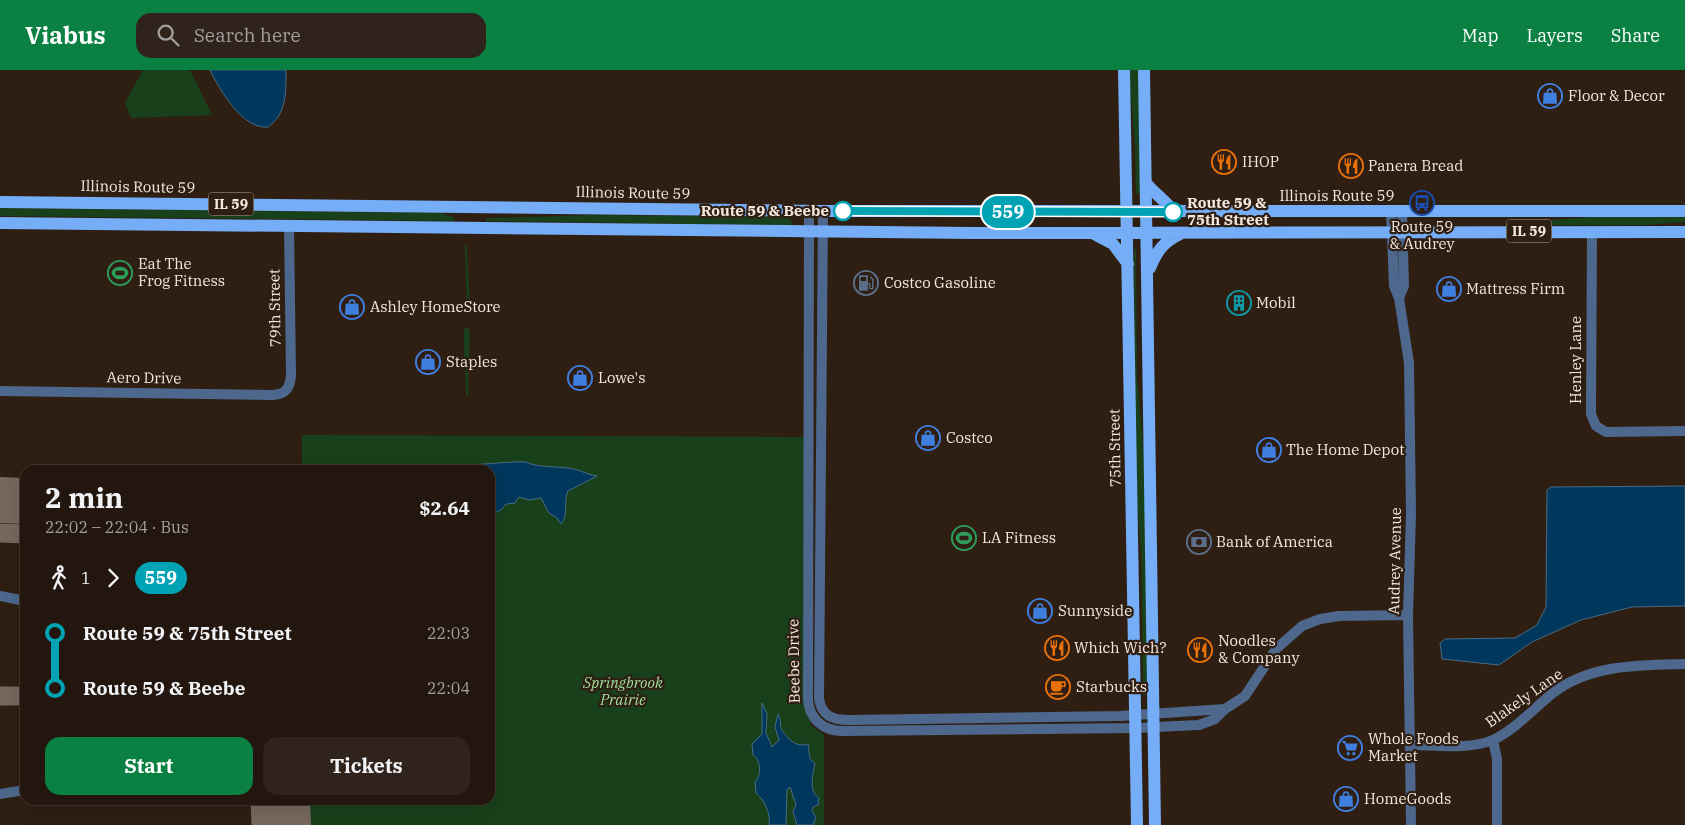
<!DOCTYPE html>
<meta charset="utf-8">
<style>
:root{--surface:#23160e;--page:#2f231c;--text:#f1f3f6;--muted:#a39f9e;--line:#40352e;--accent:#0b8043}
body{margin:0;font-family:"IBM Plex Serif",serif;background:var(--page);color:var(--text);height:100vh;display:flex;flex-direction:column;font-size:19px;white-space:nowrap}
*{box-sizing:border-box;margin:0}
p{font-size:16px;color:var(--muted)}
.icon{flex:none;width:28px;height:28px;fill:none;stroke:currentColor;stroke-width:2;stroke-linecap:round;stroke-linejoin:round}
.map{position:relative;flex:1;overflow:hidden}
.side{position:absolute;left:20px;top:395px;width:475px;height:340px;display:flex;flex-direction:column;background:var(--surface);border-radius:15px;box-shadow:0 5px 20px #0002,0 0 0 1px var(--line)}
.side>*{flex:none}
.badge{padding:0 10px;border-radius:16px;font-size:18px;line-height:32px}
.map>.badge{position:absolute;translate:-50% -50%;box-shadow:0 0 0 2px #fff}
.legs{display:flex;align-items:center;gap:8px;height:55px;padding:0 25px;font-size:16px}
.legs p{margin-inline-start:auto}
.overview{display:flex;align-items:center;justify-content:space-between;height:85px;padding:0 25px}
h1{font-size:28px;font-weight:700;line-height:38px}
.cta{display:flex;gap:10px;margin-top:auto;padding:10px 25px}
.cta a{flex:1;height:58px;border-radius:15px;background:var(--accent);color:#fff;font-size:20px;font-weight:700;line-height:58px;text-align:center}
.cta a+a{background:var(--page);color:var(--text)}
ul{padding:0 25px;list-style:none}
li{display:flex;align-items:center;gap:18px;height:55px;font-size:19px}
li i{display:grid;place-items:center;width:8px;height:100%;margin:0 6px;background:currentColor}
li i::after{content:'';width:12px;height:12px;margin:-6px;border:4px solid;border-radius:50%;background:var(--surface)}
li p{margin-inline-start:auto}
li:first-child i{background:linear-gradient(#0000 50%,currentColor 0)}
li:last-child i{background:linear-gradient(currentColor 50%,#0000 0)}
header{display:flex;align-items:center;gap:30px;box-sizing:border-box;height:70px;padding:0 25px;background:var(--accent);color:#fff}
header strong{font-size:24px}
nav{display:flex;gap:28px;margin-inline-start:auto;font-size:18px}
.search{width:350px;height:45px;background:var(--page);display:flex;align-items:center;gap:12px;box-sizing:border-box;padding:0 18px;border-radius:15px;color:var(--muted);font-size:19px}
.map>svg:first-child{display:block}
.green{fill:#18401a}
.water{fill:#00375d;stroke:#496c84}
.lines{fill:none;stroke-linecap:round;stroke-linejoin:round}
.taxiway{stroke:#77685d;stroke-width:19}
.runway{stroke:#77685d;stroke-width:46}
.minor{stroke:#4d688c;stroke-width:10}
.major{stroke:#75adf7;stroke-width:12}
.line-1-casing{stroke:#fff;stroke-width:11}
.line-1{stroke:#00a3b4;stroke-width:8}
.stop-1-dot{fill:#fff;stroke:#00a3b4;stroke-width:2.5}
.labels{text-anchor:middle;stroke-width:4.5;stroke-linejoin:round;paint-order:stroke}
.shield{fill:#2f1e12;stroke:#b8aba2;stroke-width:1}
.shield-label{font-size:14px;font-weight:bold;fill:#f3e7df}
.poi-label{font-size:15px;fill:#f3e7df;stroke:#2f1e12;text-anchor:start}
.street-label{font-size:15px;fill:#f3e7df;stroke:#2f1e12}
.stop-label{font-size:15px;font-weight:bold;fill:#f3e7df;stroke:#2f1e12;text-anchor:start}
.park-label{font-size:15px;font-style:italic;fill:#9cdf9b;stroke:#2f1e12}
</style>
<header>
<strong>Viabus</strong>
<div class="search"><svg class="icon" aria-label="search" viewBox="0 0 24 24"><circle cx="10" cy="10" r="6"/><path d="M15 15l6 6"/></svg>Search here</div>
<nav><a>Map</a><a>Layers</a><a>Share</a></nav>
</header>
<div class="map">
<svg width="1685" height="755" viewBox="0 0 1685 755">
<rect width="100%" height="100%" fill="#2f1e12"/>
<path class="green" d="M143,0H190L212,45L131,48L125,33Z
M1129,0H1140L1141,123H1136L1135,81Z
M0,138L441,143L453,147L455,151L0,146Z
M590,145L787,147L793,152L790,155L486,151V148H491Z
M1588,147H1685V152L1646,155H1518L1517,153Z
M465,175H467C467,197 470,218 470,240H467Z
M1134,179H1136L1137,305L1147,418L1149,587L1145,626H1143L1141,482L1136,422Z
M466,257L470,260L468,325H466C466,303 463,281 464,259Z
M302,365L804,367V637L811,655L824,665V755H307V730H490V400H302Z"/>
<path class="water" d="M210,0H286C286,21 287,44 268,57C243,60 219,19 210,0Z
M526,392C537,398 560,396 574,399C582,401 589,405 597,406L568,421C563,431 569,446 561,454L557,448L549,443L541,428L529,430L519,427L515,433L506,434L501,440L494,443L490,440V400H461L462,397C465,395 518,391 526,392Z
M1685,416V536L1632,537L1581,550L1532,572L1499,595L1442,589L1440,573L1445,569L1515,568L1537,555L1546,537L1547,420L1551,417Z
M762,633L767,644L766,663L772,677L779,670L775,657L778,644C782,649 779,655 782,660C788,669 796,678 808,674L810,689L815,693C813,704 808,721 819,728L818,735L813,737L812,741L816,747L813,755H797L793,742L796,735L790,717L787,720L786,755H769C771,744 764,729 756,723L755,712C762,705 761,690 753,685L752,674L762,664Z"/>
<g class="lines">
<path class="taxiway" d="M0,463L25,464
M0,626H25
M260,730L261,755"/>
<path class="runway" d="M0,430L25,431
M287,730L288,755"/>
<path class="minor" d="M809,141L808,629C809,649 823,661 843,661L1135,658L1199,655L1215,649L1225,639L1245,626L1276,579L1302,556L1320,549L1339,546L1408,545
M823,141L819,628C821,646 833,650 849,650L1120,646L1225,639
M1391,141L1394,216L1399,228L1409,293L1411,444L1408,545L1411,755
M1592,162L1591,344L1596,356L1606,362L1685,361
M1399,228L1404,216L1402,142
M0,321L273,325C286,324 290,318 291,305L289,155
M0,526L25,531
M1493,670L1497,689V755
M1410,675C1435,675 1469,680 1493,670C1516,659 1534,638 1553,623C1590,594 1641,595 1685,594
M0,724L25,720"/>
<path class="major" d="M1124,0L1137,755
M1144,0L1155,755
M1146,113C1155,124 1166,131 1174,142
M0,132L823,141H1685
M0,153L972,163L1685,162
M1094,164L1113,174L1128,194
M1150,198C1157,181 1163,172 1180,164"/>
</g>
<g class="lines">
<defs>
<path id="line-1" d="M843,141L1173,142"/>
</defs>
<use href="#line-1" class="line-1-casing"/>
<use href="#line-1" class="line-1"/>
</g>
<defs>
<symbol id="shop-ring" viewBox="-11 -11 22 22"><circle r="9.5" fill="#2f1e12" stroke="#3f7fe0" stroke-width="1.5"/><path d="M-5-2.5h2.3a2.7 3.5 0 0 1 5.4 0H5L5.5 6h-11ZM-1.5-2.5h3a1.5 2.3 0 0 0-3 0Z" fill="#3f7fe0"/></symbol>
<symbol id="restaurant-ring" viewBox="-11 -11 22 22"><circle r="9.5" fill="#2f1e12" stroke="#e8710a" stroke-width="1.5"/><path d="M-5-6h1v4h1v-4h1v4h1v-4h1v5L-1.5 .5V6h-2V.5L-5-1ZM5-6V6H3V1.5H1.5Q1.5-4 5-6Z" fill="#e8710a"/></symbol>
<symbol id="bus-ring" viewBox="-11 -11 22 22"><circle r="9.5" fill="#2f1e12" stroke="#1a4fb4" stroke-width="1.5"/><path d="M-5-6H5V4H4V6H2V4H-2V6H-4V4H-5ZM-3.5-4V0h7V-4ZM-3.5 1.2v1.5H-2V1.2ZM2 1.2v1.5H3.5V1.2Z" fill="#1a4fb4"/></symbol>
<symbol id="stadium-ring" viewBox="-11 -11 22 22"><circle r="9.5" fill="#2f1e12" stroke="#2e9e5b" stroke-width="1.5"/><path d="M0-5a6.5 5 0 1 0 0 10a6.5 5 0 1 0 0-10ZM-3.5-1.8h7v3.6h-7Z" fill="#2e9e5b"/></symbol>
<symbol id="fuel-ring" viewBox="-11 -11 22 22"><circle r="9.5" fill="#2f1e12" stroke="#5c6f8a" stroke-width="1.5"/><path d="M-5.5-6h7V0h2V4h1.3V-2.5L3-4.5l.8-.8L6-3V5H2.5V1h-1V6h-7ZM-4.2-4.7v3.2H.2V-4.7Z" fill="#5c6f8a"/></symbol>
<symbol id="building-ring" viewBox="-11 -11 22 22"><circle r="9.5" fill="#2f1e12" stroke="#0f9aa8" stroke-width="1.5"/><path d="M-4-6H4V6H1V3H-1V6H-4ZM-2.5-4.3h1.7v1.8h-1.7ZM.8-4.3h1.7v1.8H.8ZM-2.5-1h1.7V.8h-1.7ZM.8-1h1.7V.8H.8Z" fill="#0f9aa8"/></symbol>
<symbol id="bank-ring" viewBox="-11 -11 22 22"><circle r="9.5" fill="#2f1e12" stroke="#5c6f8a" stroke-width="1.5"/><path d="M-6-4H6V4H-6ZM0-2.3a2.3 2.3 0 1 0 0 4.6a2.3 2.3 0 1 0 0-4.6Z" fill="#5c6f8a"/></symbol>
<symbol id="cafe-ring" viewBox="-11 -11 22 22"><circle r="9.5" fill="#2f1e12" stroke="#e8710a" stroke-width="1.5"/><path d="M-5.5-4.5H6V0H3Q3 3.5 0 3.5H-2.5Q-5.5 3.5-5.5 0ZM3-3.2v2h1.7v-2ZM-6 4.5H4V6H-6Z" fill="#e8710a"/></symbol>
<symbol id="supermarket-ring" viewBox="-11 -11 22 22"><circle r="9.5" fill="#2f1e12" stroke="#3f7fe0" stroke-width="1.5"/><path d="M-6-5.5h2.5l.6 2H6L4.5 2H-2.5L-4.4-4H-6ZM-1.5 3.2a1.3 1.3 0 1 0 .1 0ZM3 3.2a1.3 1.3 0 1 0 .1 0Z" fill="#3f7fe0"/></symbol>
</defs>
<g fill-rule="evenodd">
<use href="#shop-ring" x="1536" y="12" width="28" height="28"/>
<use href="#restaurant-ring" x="1210" y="78" width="28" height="28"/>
<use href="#restaurant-ring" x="1337" y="82" width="28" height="28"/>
<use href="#bus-ring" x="1408" y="119" width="28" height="28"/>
<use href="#stadium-ring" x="106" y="189" width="28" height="28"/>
<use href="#fuel-ring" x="852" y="199" width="28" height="28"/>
<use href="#shop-ring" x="1435" y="205" width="28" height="28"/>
<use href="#building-ring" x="1225" y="219" width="28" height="28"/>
<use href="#shop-ring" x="338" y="223" width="28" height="28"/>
<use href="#shop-ring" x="414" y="278" width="28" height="28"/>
<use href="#shop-ring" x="566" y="294" width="28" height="28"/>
<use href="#shop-ring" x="914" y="354" width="28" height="28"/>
<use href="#shop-ring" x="1255" y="366" width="28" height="28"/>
<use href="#stadium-ring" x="950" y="454" width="28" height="28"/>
<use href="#bank-ring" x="1185" y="458" width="28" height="28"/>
<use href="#shop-ring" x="1026" y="527" width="28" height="28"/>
<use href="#restaurant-ring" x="1043" y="564" width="28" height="28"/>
<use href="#restaurant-ring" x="1186" y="566" width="28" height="28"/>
<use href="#cafe-ring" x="1044" y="603" width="28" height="28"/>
<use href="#supermarket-ring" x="1336" y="664" width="28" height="28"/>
<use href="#shop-ring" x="1332" y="715" width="28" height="28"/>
</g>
<g class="stop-1-dot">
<circle cx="843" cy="141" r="9"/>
<circle cx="1173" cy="142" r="9"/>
</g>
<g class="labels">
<g class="shield">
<rect x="208.5" y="122.5" width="45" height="23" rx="4"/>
<rect x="1506.5" y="149.5" width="45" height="23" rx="4"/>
</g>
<g class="shield-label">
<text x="231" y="139">IL 59</text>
<text x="1529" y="166">IL 59</text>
</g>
<g class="poi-label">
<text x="1568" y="31">Floor &amp; Decor</text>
<text x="1242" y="97">IHOP</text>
<text x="1368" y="101">Panera Bread</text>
<text x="1422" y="162" text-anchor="middle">Route 59<tspan x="1422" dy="17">&amp; Audrey</tspan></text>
<text x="138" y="199">Eat The<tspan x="138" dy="17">Frog Fitness</tspan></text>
<text x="884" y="218">Costco Gasoline</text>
<text x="1466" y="224">Mattress Firm</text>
<text x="1256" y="238">Mobil</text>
<text x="370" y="242">Ashley HomeStore</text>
<text x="446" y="297">Staples</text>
<text x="598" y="313">Lowe's</text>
<text x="946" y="373">Costco</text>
<text x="1286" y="385">The Home Depot</text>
<text x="982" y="473">LA Fitness</text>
<text x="1216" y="477">Bank of America</text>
<text x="1058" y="546">Sunnyside</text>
<text x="1218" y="576">Noodles<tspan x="1218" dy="17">&amp; Company</tspan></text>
<text x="1074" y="583">Which Wich?</text>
<text x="1076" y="622">Starbucks</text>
<text x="1368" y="674">Whole Foods<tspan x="1368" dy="17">Market</tspan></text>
<text x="1364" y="734">HomeGoods</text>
</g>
<g class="street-label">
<text transform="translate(138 117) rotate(1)" y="5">Illinois Route 59</text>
<text transform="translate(633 123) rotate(1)" y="5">Illinois Route 59</text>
<text x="1337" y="131">Illinois Route 59</text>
<text transform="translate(275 238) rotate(-91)" y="5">79th Street</text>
<text transform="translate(1576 290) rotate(-90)" y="5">Henley Lane</text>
<text transform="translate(144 308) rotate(1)" y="5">Aero Drive</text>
<text transform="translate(1115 378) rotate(-91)" y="5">75th Street</text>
<text transform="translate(1395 491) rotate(-89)" y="5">Audrey Avenue</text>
<text transform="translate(794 591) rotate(-91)" y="5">Beebe Drive</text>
<text transform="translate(1524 628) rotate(-35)" y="5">Blakely Lane</text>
</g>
<g class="stop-label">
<text x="1187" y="138">Route 59 &amp;<tspan x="1187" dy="17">75th Street</tspan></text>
<text x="829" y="146" text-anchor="end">Route 59 &amp; Beebe</text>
</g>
<g class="park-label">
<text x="623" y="618">Springbrook<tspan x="623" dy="17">Prairie</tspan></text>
</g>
</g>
</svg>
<b class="badge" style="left:1008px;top:142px;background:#00a3b4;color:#fff">559</b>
<section class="side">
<div class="overview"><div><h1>2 min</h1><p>22:02 – 22:04 · Bus</p></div><b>$2.64</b></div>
<div class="legs"><svg class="icon" aria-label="walk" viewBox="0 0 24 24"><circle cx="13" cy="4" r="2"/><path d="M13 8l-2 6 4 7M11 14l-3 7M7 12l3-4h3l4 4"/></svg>1<svg class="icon" aria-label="forward" viewBox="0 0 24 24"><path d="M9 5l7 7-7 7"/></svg><b class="badge" style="background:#00a3b4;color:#fff">559</b></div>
<ul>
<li><i style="color:#00a3b4"></i><b>Route 59 &amp; 75th Street</b><p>22:03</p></li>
<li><i style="color:#00a3b4"></i><b>Route 59 &amp; Beebe</b><p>22:04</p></li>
</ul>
<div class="cta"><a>Start</a><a>Tickets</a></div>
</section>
</div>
